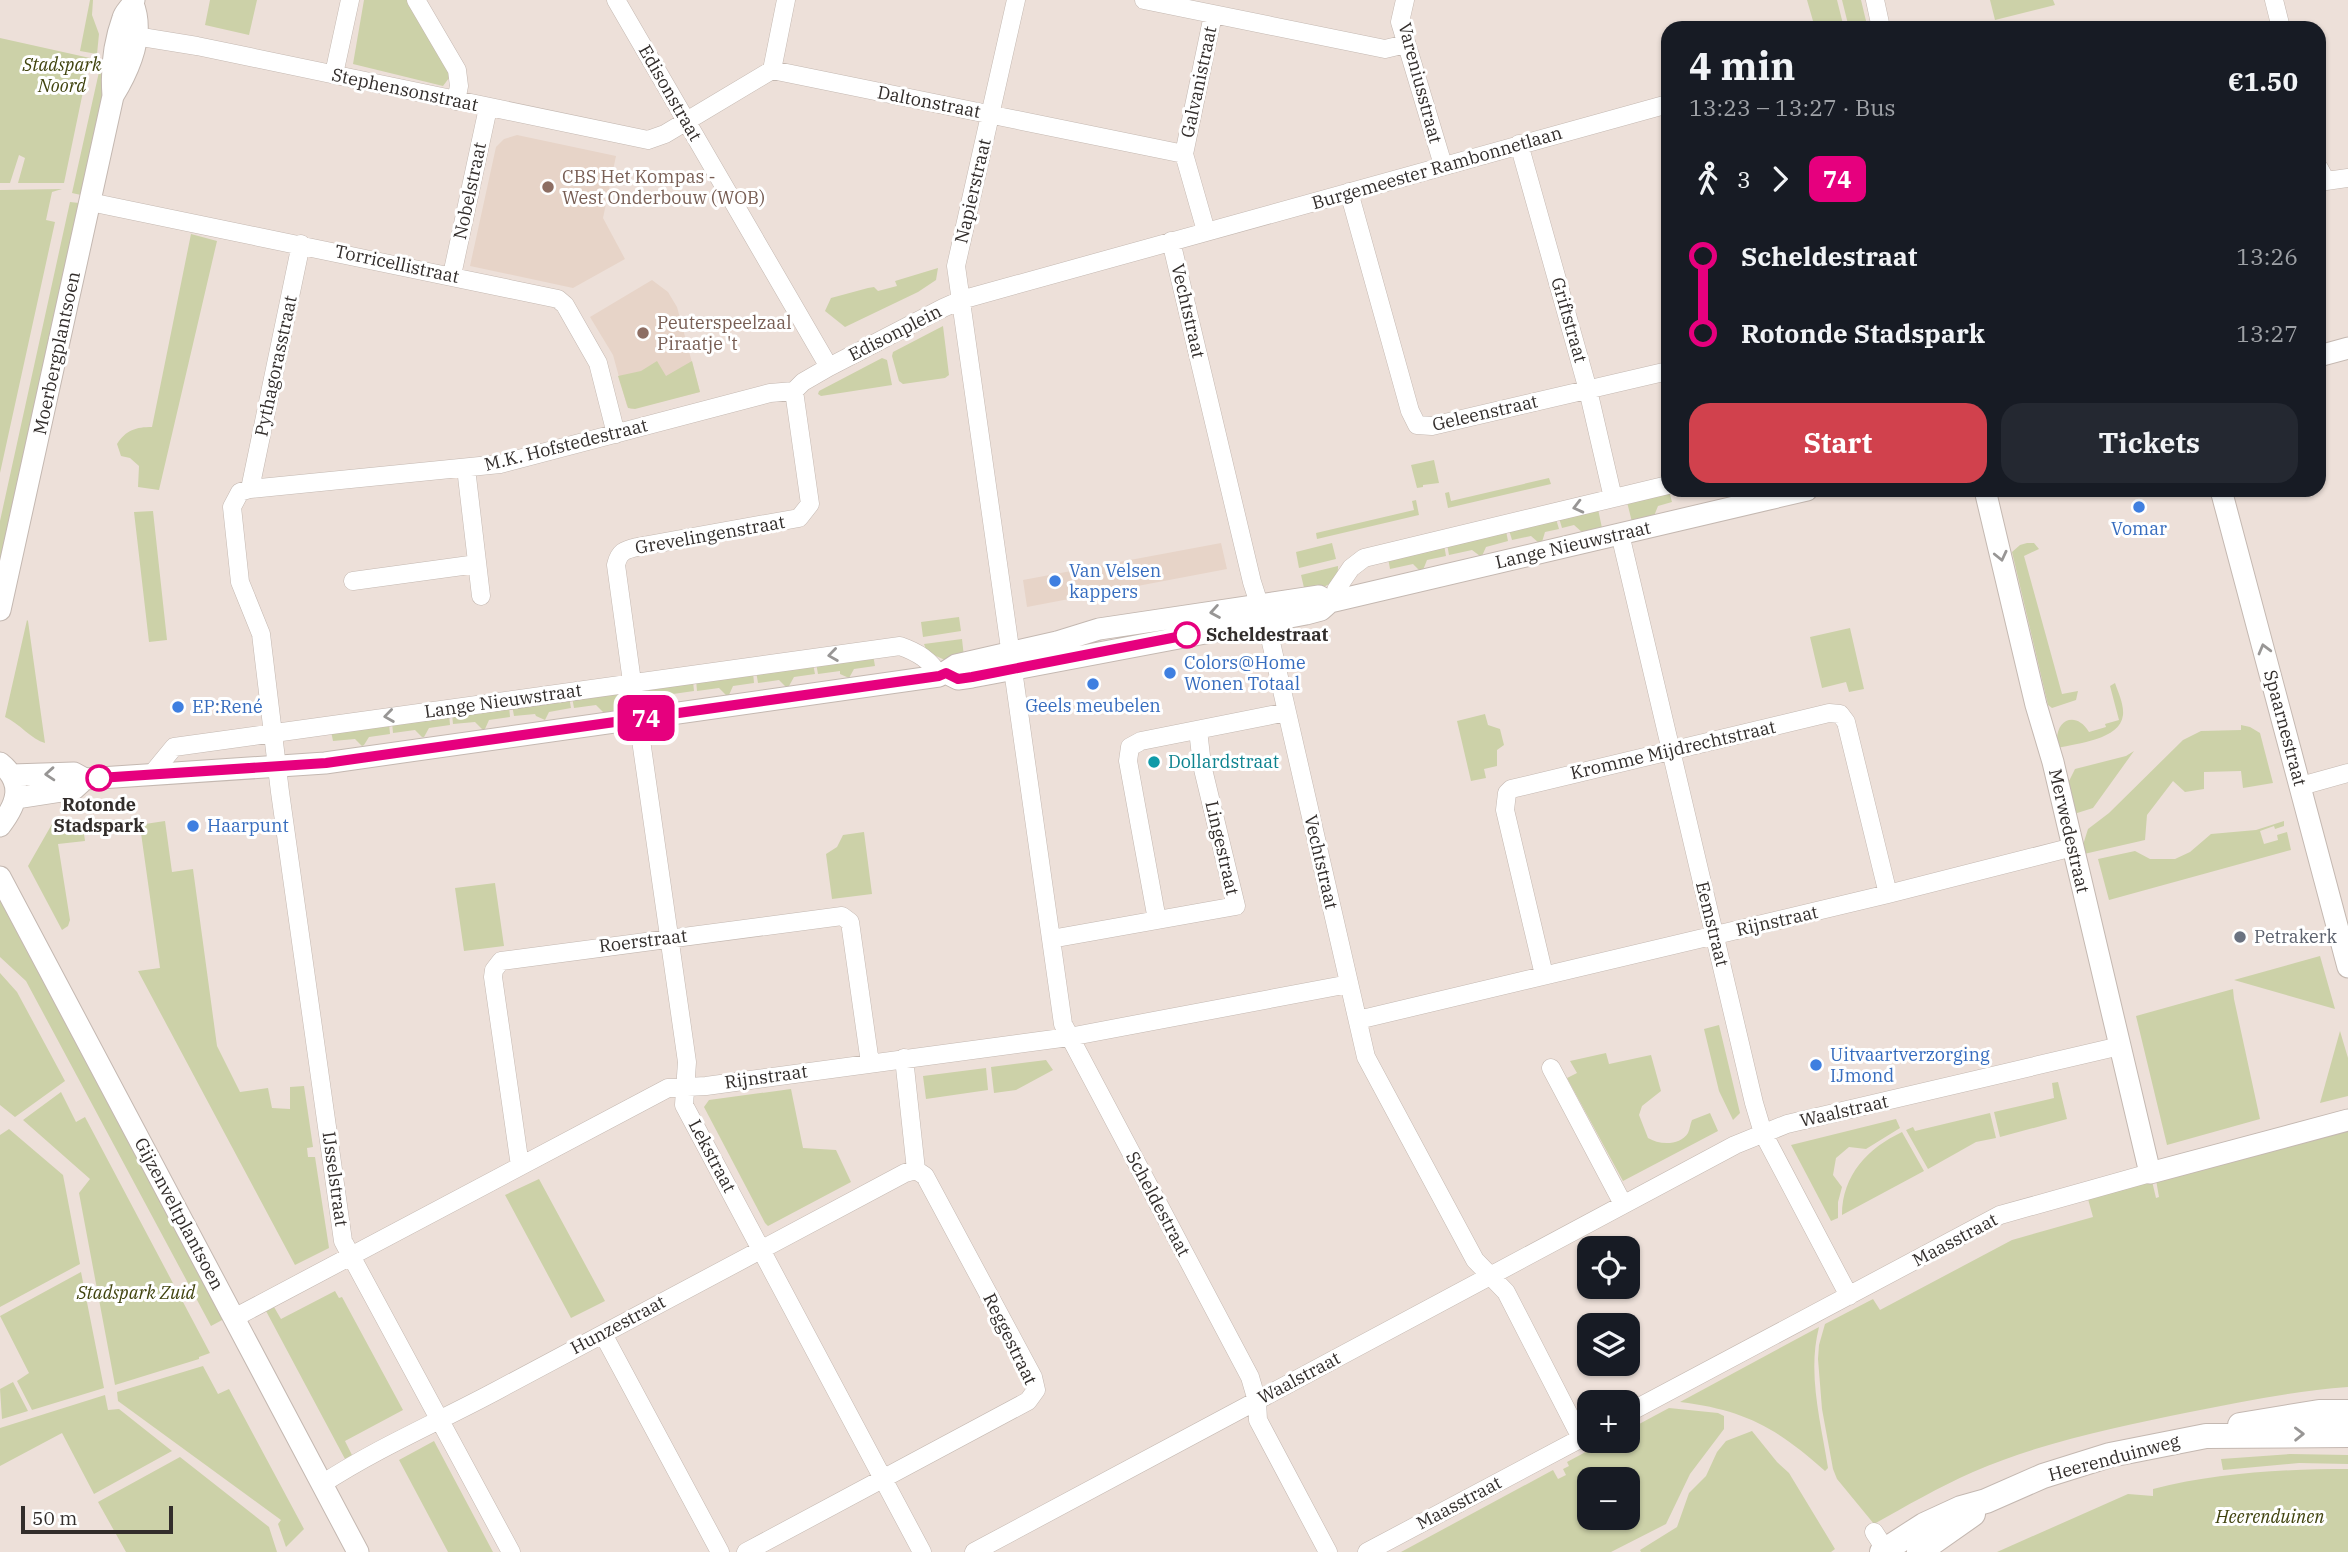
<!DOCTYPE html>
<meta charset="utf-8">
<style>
:root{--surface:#171b24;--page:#242831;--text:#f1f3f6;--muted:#9ea1a6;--accent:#d1414d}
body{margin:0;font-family:"IBM Plex Serif",serif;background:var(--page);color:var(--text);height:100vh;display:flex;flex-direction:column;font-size:26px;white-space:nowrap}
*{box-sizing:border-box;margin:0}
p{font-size:23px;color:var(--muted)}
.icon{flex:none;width:38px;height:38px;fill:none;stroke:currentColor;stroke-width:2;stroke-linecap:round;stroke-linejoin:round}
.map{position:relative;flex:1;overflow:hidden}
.sheet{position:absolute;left:1661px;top:21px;width:665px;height:476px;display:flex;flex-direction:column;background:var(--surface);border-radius:21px;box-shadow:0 2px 5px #0004}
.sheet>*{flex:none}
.badge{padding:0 14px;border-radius:10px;font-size:24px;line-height:46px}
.buttons{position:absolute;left:1577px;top:1236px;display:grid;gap:14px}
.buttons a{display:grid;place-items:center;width:63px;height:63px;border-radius:14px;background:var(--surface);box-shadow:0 2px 5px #0004;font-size:35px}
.scale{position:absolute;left:21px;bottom:18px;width:152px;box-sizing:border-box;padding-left:7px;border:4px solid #322d2b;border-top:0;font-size:19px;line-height:24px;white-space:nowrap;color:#322d2b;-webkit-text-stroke:5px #fff;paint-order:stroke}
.map>.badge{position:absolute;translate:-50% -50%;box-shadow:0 0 0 4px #fff}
.legs{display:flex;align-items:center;gap:10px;height:77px;padding:0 28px;font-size:23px}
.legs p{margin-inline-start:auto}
.headline{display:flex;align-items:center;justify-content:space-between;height:119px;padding:0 28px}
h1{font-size:38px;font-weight:700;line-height:52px}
.primary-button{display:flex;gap:14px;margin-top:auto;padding:14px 28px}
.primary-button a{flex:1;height:80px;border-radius:21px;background:var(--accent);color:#fff;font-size:28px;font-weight:700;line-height:80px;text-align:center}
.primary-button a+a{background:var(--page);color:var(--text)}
ul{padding:0 28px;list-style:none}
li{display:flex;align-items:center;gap:24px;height:77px;font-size:26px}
li i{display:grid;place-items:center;width:10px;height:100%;margin:0 9px;background:currentColor}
li i::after{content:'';width:18px;height:18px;margin:-9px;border:5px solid;border-radius:50%;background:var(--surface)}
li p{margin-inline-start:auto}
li:first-child i{background:linear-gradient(#0000 50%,currentColor 0)}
li:last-child i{background:linear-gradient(currentColor 50%,#0000 0)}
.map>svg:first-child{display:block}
.built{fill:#e7d4c8}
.green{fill:#ccd1a8;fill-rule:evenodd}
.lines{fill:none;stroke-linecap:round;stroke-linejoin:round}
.minor-casing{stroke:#c4b8b1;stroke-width:19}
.tertiary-casing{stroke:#c4b8b1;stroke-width:23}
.secondary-casing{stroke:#c4b8b1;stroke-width:26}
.minor{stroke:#fff;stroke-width:18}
.tertiary{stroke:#fff;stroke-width:21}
.secondary{stroke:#fff;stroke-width:24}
.oneway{stroke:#989695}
.line-1-casing{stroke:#fff;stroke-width:16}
.line-1{stroke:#e6007e;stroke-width:10}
.education-dot{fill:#8d6e63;stroke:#fff;stroke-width:2.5}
.shop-dot{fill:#3f7fe0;stroke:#fff;stroke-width:2.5}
.stop-1-dot{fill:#fff;stroke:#e6007e;stroke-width:3.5}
.culture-dot{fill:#0f9aa8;stroke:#fff;stroke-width:2.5}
.worship-dot{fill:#6b7280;stroke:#fff;stroke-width:2.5}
.labels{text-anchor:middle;stroke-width:6;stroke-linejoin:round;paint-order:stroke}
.park-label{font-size:18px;font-style:italic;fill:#40430e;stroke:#fff}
.street-label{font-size:18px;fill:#322d2b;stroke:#fff}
.education-label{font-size:18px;fill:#785e54;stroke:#fff;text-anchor:start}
.shop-label{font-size:18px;fill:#366cbe;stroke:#fff;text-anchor:start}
.stop-label{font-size:18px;font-weight:bold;fill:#322d2b;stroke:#fff;text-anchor:start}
.culture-label{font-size:18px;fill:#0d838f;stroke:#fff;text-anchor:start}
.worship-label{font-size:18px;fill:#5b616d;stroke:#fff;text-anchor:start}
</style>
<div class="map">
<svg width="2348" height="1552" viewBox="0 0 2348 1552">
<rect width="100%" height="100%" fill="#ede0d9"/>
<path class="built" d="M517,135L616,156L603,218L625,259L573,288L470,266L496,147L504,139Z
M652,280L668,292L677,307L700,392L631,409L627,406L613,355L590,317Z
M1221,543L1227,569L1027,607L1023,580Z"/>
<path class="green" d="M90,0H93L92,15L99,34L97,54L80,51Z
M210,0H257L249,35L205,25Z
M364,0H407L452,74L443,86L353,64Z
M1807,0H1837L1844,28H1815Z
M1842,0H1861L1867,25L1849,28Z
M1990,0H2053L2055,5L1995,20Z
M0,38L90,58L64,183H18L25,158L19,155L10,183H0Z
M101,63L107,64L101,109L81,195L72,193Z
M62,189L52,192L46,220L55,222L0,473V190Z
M70,202L79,203L0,565V521Z
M191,234L217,241L159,490L138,487L139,466L130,458L121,456L117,444C126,430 136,427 152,427Z
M938,268L936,280L918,292L845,327L825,311L831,298L868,288L874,287L878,291L897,286L895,281Z
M943,326L949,375L945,378L903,384L899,381L892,356L893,352Z
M882,358L887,360L892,385L821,396L818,394L819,391Z
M657,361L666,376L692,361L700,392L635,409L628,408L618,376L641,371Z
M1434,460L1439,483L1423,485V487L1417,488L1411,465Z
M1549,478L1551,484L1448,508L1445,493L1449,492L1451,501Z
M1669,491L1672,502L1658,506L1654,516L1632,522L1627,502Z
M1416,500L1419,515L1317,539L1316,533L1414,510L1412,501Z
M1598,509L1602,528L1583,533L1574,525L1562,528L1559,518Z
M153,511L167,640L149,642L134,512Z
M1556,519L1559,529L1545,532L1542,542L1539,543L1531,536L1512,540L1509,530Z
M1506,531L1508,541L1486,547L1482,556H1480L1472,550L1449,555L1447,544Z
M1332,543L1336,559L1299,568L1296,552Z
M2027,543H2034L2039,549L2024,556L2062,694L2078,691L2076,700L2052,708L2048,705L2012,552L2020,545Z
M1444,545L1446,556L1427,560L1423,570L1420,571L1413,564L1390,569L1388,558Z
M1338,566C1339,585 1320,589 1305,592L1301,575Z
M959,617L961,631L923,637L921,622Z
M27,620L28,621L45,743C32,740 19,723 5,717Z
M1850,628L1864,689L1849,692L1846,682L1822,688L1810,637Z
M962,639L964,657L945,660L927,652L924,644Z
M873,655L875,666L854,669L849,678L840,674V671L818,674L816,663Z
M813,664L815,674L794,677L789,686L786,687L779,680L758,683L756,671Z
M753,672L754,683L733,686L729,695H726L719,688L697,691L696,680Z
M693,681L694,691L673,694L667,705L651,707L648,687Z
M2115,683C2118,692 2124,704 2123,715C2120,740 2077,743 2058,748C2052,721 2075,709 2089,732L2106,727L2105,724L2119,720L2110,686Z
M619,691L622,711L604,713L596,705L574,708L572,697Z
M569,697L571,708L549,712L545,720L536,716L535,714L514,716L512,705Z
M509,706L510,717L489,720L485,729H482L475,722L453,724L452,714Z
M449,714L450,725L429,728L424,737H422L415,730L393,733L392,722Z
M1485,714L1488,725L1500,729L1504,745L1497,750V766L1484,769L1486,778L1471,781L1457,721Z
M389,723L390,734L369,737L364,745L362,746L355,739L333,741L331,731Z
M2241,725L2250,727L2260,733L2273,783L2243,788L2241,771L2204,772V789L2185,792L2173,781L2147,815L2145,840L2084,854L2082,848L2088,829L2109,813L2183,740L2201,731L2241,730Z
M2134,751L2093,808L2074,814L2066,782L2069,781L2075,769L2126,756Z
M139,819L145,824L165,821L172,872L193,869L217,1046L240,1092L268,1088L272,1108L290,1109V1087L304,1086L313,1147L307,1148L308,1157H315L329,1248L295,1265L138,971L160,968Z
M82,820L85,841L58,844L70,920L68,926L62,930L28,866L52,824Z
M2284,821V826L2275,829L2274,826L2260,831L2264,844L2278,840L2277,835L2287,832L2291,850L2109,900L2098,859L2135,851L2150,859H2175L2190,852L2211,834L2256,830Z
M864,832L872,894L832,899L826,854L837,847L843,835Z
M495,883L504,946L464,951L455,888Z
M0,899L224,1319L211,1326L26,981L0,957Z
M2320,956L2335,1009L2234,980Z
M0,973L17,992L65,1081L15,1117L0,1105Z
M2233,989L2234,999L2260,1119L2167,1145L2136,1016Z
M1719,1025L1740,1113L1733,1120L1719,1091L1704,1029Z
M2340,1031L2348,1058V1096L2320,1103Z
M1606,1053L1609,1064L1651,1055L1661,1091L1642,1106L1639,1115L1648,1138C1659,1145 1680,1146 1688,1133C1690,1129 1690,1124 1692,1120L1710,1113L1718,1131L1623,1181L1567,1078L1577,1073L1570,1061Z
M1046,1060L1053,1070L1016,1090L994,1093L991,1067Z
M986,1068L988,1090L926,1099L923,1076Z
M2058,1082L2067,1119L2000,1137L1994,1112L2054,1098L2052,1083Z
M791,1089L803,1148L836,1150L851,1182L768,1226L765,1223L704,1107L709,1100Z
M61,1092L76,1122L85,1117L210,1353L199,1357V1359L115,1385L79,1193L90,1179L23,1120Z
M1990,1113L1996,1138L1976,1142L1928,1169L1906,1130L1913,1127L1915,1131Z
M1896,1119L1900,1128L1866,1149L1849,1147L1836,1158L1833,1175L1842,1187L1838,1202V1218L1831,1221L1791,1145Z
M2348,1128V1387C2294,1391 2242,1402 2190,1412C2117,1427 2042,1442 1973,1472C1939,1487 1906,1506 1874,1524L1837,1479L1833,1469L1822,1409L1818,1359L1819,1345L1825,1324L1873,1299L1880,1310L2012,1240L2093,1217L2088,1199L2152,1181L2156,1198L2159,1197L2156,1180Z
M9,1129L63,1175L80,1264L0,1307V1135Z
M1902,1132L1924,1171L1842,1215C1842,1175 1868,1148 1902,1132Z
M539,1179L605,1301L571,1318L505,1195Z
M81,1272L104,1388L32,1410L17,1381L29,1373L0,1316Z
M335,1291L339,1298L342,1297L403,1410L345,1441L352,1455L345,1459L266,1311L274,1307L281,1319Z
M1819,1327C1807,1374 1821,1422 1828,1468L1825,1471C1777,1428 1745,1410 1680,1402Z
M203,1366L218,1394L229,1389L304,1529L286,1547L278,1524L281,1520L118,1401L117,1392Z
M13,1382L28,1411L2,1419L0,1389Z
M105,1395L108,1410L119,1409L172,1451L94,1494L62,1433L0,1466V1428Z
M1669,1408L1718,1413L1724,1416V1429L1690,1474L1666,1524L1611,1552H1401L1553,1470L1558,1479L1566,1475L1563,1469L1569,1466L1567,1462L1608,1440H1628V1430ZM1589,1479H1628V1517H1589Z
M1752,1431L1777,1462L1789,1473L1835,1549L1831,1552H1641L1640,1550L1677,1527L1689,1493L1706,1476L1717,1452L1726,1441Z
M434,1441L493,1552H448L399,1460Z
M2290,1454L2348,1455V1464L2299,1463L2223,1470L2221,1459Z
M180,1457L269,1527L277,1552H126L98,1502Z
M2348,1469V1552H1997L2128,1494L2153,1496V1489C2216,1473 2283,1469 2348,1469Z"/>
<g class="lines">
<defs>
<path id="minor" d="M416,0L457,70L459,86L456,101
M616,0L829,367
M1016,0L956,266L1063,1024L1250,1377L1257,1401L1258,1420L1328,1552
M1144,0L1385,49L1406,44
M1405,0L1400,22L1443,165
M1875,0L1881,28
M2274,0L2281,28
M123,34L197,46L648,140L665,134L772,70L1184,154
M772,70L786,0
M334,74L350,0
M1519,144L1588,390L1613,498
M2319,168L2326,181L2348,178
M1349,192L1410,411L1417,425L1432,426L1668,371
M90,202L558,299L565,305L598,363L616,434
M1206,231L1184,154L1213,15
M1171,241L1252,582L1270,638L1366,1057L1475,1260L1506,1292L1581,1438
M452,275L488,108
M466,468L481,596
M250,489L301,244
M1620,534L1754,1103L1763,1133L1849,1296
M353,581L477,564
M1338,600L1336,590L1351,568L1364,558L1668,485
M632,682L616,565C619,552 624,550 637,547L799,518L810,504L794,391
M638,719L687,1062L684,1105L922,1552
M151,775L174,747L900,646C917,652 931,660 939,676
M2301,786L2348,773
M1157,920L1128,761L1130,747L1141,741L1287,712
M1051,939L1236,906L1202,765L1198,730
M1544,975L1505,810L1507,793L1511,789L1829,713L1840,714L1846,722L1888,894
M1358,1020L1888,894L2073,847
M1551,1068L1623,1204
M520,1166L493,977L494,970L501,961L842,916L850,922L870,1063
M234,1318L668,1088L706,1086L1069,1037L1349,984
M603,1334L720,1552
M1628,1413L2000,1215L2150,1173
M322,1484C377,1448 438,1422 496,1391C632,1318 768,1245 905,1173L916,1170
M1874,1532L1887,1552
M511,1552L343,1241L280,792L261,634L240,582L232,507L240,492L250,489L500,464L770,393L794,391L803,382L829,367L943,308L961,300L1668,104
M746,1552L1028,1401L1036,1390L1033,1377L925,1176L916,1170L904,1058
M974,1552L1735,1145L1787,1124L2120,1046
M1367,1552L1589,1434"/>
<path id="tertiary" d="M113,96C129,70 145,34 133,4
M2319,356L2348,348
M1985,490L2036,705L2053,762L2150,1173L2348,1120
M2221,490L2348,967
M0,610L113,96C111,70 114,43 123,18C125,11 132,7 134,0
M946,673L958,679L972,677L1306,614L1321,610L1330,602L1807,490
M0,763C25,783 17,804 0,826
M12,775L74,773L85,779L325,763L939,676L956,665L1057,642L1099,629L1319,596L1330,602
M16,798L74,789L85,779
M0,877L358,1552"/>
<path id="secondary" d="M2240,1425L2319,1412H2348
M1882,1552L1924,1525L1961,1508L1986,1501L2043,1476L2110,1455L2206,1436L2348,1435
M1919,1552L1973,1514"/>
</defs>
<use href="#minor" class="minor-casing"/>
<use href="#tertiary" class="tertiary-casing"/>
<use href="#secondary" class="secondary-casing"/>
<use href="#minor" class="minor"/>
<use href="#tertiary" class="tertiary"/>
<use href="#secondary" class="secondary"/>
</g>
<defs><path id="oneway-chevron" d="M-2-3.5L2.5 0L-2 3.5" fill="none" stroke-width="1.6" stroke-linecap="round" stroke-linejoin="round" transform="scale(1.75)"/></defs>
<g class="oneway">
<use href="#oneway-chevron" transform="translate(1578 507) rotate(166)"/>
<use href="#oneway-chevron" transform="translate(2001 556) rotate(77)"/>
<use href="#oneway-chevron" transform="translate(1215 612) rotate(170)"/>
<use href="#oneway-chevron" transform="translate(2264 649) rotate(-105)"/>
<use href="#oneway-chevron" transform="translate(833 655) rotate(172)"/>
<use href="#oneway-chevron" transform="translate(389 716) rotate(172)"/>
<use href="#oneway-chevron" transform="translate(50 774) rotate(176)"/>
<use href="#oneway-chevron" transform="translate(2299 1434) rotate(-1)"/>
</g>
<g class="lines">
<defs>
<path id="line-1" d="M99,778L326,763L939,676L946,673L958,679L972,677L1187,635"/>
</defs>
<use href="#line-1" class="line-1-casing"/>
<use href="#line-1" class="line-1"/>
</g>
<g class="education-dot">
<circle cx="548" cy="187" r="7"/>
<circle cx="643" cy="333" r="7"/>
</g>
<g class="shop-dot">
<circle cx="2139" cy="507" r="7"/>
<circle cx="1055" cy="581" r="7"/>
<circle cx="1170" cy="673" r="7"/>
<circle cx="1093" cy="684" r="7"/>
<circle cx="178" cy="707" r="7"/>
<circle cx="193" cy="826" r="7"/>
<circle cx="1816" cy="1065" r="7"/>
</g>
<g class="stop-1-dot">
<circle cx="1187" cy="635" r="12"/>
<circle cx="99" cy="778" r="12"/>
</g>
<circle class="culture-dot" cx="1154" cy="762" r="7"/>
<circle class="worship-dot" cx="2240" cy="937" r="7"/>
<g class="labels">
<g class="park-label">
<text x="62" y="71">Stadspark<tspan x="62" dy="21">Noord</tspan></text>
<text x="136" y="1299">Stadspark Zuid</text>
<text x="2270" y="1523">Heerenduinen</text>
</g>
<g class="street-label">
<text transform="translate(1199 82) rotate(-78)" y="6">Galvanistraat</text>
<text transform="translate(1420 83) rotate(75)" y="6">Vareniusstraat</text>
<text transform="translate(405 90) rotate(12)" y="6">Stephensonstraat</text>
<text transform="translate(670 93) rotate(60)" y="6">Edisonstraat</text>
<text transform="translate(929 102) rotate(11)" y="6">Daltonstraat</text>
<text transform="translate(1437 168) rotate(-16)" y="6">Burgemeester Rambonnetlaan</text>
<text transform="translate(470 191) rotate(-78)" y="6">Nobelstraat</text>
<text transform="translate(973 191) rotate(-77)" y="6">Napierstraat</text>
<text transform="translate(397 264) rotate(12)" y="6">Torricellistraat</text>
<text transform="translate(1188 311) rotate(77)" y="6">Vechtstraat</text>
<text transform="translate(1569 320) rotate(74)" y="6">Griftstraat</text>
<text transform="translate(895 333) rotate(-27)" y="6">Edisonplein</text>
<text transform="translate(57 353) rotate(-78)" y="6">Moerbergplantsoen</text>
<text transform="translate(276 366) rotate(-78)" y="6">Pythagorasstraat</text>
<text transform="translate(1485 413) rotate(-13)" y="6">Geleenstraat</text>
<text transform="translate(566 445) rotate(-14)" y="6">M.K. Hofstedestraat</text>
<text transform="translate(710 535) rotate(-10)" y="6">Grevelingenstraat</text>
<text transform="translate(1573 545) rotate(-13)" y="6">Lange Nieuwstraat</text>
<text transform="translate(503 701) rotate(-8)" y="6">Lange Nieuwstraat</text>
<text transform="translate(2285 728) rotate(75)" y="6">Spaarnestraat</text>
<text transform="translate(1673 750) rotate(-13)" y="6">Kromme Mijdrechtstraat</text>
<text transform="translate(2069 831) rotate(77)" y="6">Merwedestraat</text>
<text transform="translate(1222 848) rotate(77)" y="6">Lingestraat</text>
<text transform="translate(1321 862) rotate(77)" y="6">Vechtstraat</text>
<text transform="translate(1777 921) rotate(-13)" y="6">Rijnstraat</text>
<text transform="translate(1712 924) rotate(76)" y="6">Eemstraat</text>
<text transform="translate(643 941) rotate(-7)" y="6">Roerstraat</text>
<text transform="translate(766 1077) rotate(-8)" y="6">Rijnstraat</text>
<text transform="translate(1844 1111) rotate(-13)" y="6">Waalstraat</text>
<text transform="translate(712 1156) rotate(62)" y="6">Lekstraat</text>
<text transform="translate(335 1179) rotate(82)" y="6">IJsselstraat</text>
<text transform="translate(1158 1204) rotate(62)" y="6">Scheldestraat</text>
<text transform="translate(179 1214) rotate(62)" y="6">Gijzenveltplantsoen</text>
<text transform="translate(1955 1240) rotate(-28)" y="6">Maasstraat</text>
<text transform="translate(618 1325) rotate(-28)" y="6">Hunzestraat</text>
<text transform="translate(1010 1339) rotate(64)" y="6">Reggestraat</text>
<text transform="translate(1299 1378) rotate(-28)" y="6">Waalstraat</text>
<text transform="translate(2114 1458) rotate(-15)" y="6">Heerenduinweg</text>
<text transform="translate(1459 1503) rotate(-28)" y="6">Maasstraat</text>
</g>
<g class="education-label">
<text x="562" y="183">CBS Het Kompas -<tspan x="562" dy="21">West Onderbouw (WOB)</tspan></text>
<text x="657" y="329">Peuterspeelzaal<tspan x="657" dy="21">Piraatje 't</tspan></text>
</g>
<g class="shop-label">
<text x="2139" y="535" text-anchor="middle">Vomar</text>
<text x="1069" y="577">Van Velsen<tspan x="1069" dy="21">kappers</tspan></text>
<text x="1184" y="669">Colors@Home<tspan x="1184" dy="21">Wonen Totaal</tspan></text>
<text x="1093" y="712" text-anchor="middle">Geels meubelen</text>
<text x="192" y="713">EP:René</text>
<text x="207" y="832">Haarpunt</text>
<text x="1830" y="1061">Uitvaartverzorging<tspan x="1830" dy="21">IJmond</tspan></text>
</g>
<g class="stop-label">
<text x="1206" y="641">Scheldestraat</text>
<text x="99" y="811" text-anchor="middle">Rotonde<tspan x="99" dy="21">Stadspark</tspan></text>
</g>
<g class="culture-label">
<text x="1168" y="768">Dollardstraat</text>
</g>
<g class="worship-label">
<text x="2254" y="943">Petrakerk</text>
</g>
</g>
</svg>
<div class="buttons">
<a><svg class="icon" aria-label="locate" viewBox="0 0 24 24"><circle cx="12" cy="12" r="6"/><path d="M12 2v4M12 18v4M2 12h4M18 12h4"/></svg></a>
<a><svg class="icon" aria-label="layers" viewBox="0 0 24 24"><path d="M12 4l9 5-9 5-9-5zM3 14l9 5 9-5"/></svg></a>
<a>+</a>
<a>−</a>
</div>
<div class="scale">50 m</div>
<b class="badge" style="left:646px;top:718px;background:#e6007e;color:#fff">74</b>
<section class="sheet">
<div class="headline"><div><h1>4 min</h1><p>13:23 – 13:27 · Bus</p></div><b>€1.50</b></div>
<div class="legs"><svg class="icon" aria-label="walk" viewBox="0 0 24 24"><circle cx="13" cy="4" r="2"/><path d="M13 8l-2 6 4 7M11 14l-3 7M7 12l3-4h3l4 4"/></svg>3<svg class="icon" aria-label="forward" viewBox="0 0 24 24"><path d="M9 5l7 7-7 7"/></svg><b class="badge" style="background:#e6007e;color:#fff">74</b></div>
<ul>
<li><i style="color:#e6007e"></i><b>Scheldestraat</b><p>13:26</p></li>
<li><i style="color:#e6007e"></i><b>Rotonde Stadspark</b><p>13:27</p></li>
</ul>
<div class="primary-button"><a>Start</a><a>Tickets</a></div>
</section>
</div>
